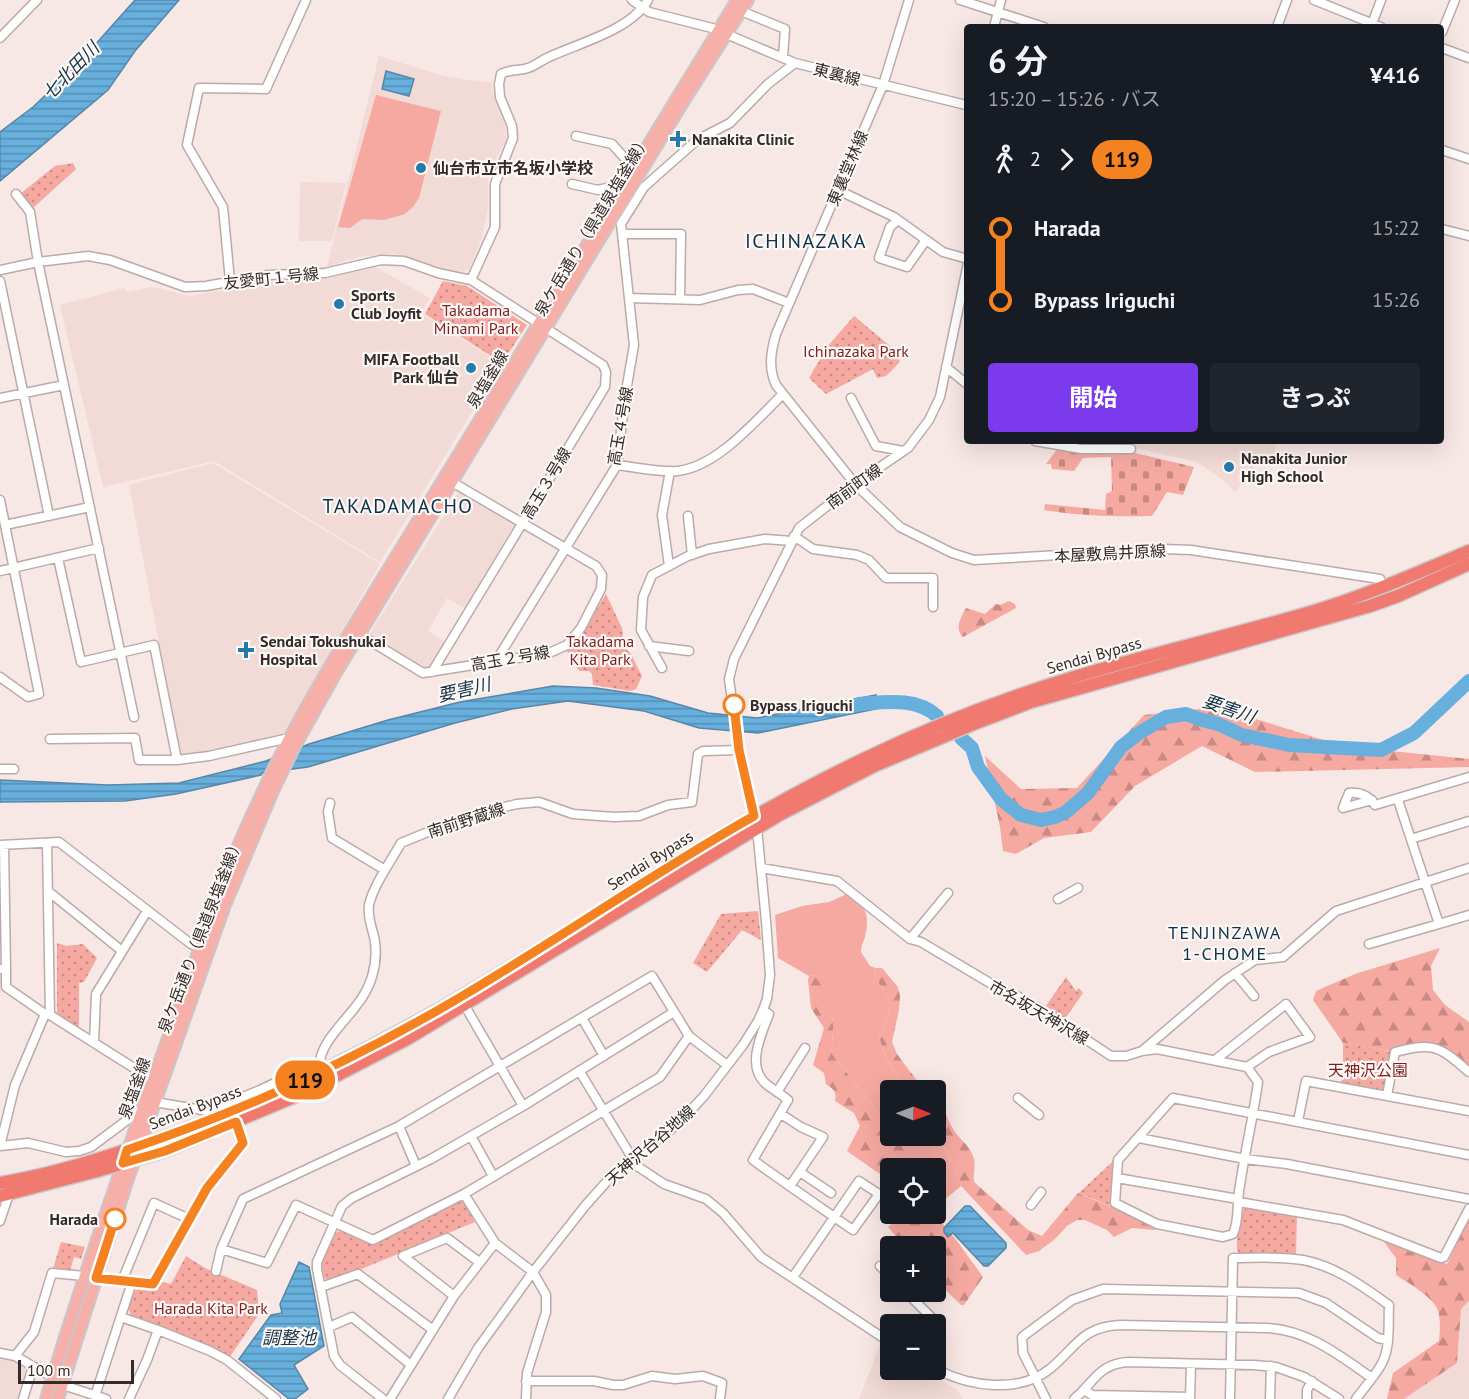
<!DOCTYPE html>
<html lang="ja">
<meta charset="utf-8">
<style>
:root{--surface:#171b24;--page:#20242c;--text:#f1f3f6;--muted:#9ea1a6;--accent:#7c3aed}
body{margin:0;font-family:"PT Sans","Noto Sans JP",sans-serif;background:var(--page);color:var(--text);height:100vh;display:flex;flex-direction:column;font-size:22px;white-space:nowrap}
*{box-sizing:border-box;margin:0}
p{font-size:20px;color:var(--muted)}
.icon{flex:none;width:33px;height:33px;fill:none;stroke:currentColor;stroke-width:2;stroke-linecap:round;stroke-linejoin:round}
.map{position:relative;flex:1;overflow:hidden}
.sheet{position:absolute;left:964px;top:24px;width:480px;height:420px;display:flex;flex-direction:column;background:var(--surface);border-radius:6px;box-shadow:0 6px 24px #0002}
.sheet>*{flex:none}
.badge{padding:0 12px;border-radius:20px;font-size:21px;line-height:39px}
.needle{width:39px;rotate:91deg}
.controls{position:absolute;left:880px;top:1080px;display:grid;gap:12px}
.controls a{display:grid;place-items:center;width:66px;height:66px;border-radius:6px;background:var(--surface);box-shadow:0 6px 24px #0002;font-size:30px}
.scale{position:absolute;left:18px;bottom:15px;width:116px;box-sizing:border-box;padding-left:6px;border:3px solid #312b2a;border-top:0;font-size:16px;line-height:21px;white-space:nowrap;color:#312b2a;-webkit-text-stroke:4px #fdf7f6;paint-order:stroke}
.map>.badge{position:absolute;translate:-50% -50%;box-shadow:0 0 0 3px #fff}
.legs{display:flex;align-items:center;gap:9px;height:66px;padding:0 24px;font-size:20px}
.legs p{margin-inline-start:auto}
.summary{display:flex;align-items:center;justify-content:space-between;height:102px;padding:0 24px}
h1{font-size:33px;font-weight:700;line-height:45px}
.button{display:flex;gap:12px;margin-top:auto;padding:12px 24px}
.button a{flex:1;height:69px;border-radius:6px;background:var(--accent);color:#fff;font-size:24px;font-weight:700;line-height:69px;text-align:center}
.button a+a{background:var(--page);color:var(--text)}
ul{padding:0 24px;list-style:none}
li{display:flex;align-items:center;gap:21px;height:72px;font-size:22px}
li i{display:grid;place-items:center;width:9px;height:100%;margin:0 8px;background:currentColor}
li i::after{content:'';width:15px;height:15px;margin:-8px;border:4px solid;border-radius:50%;background:var(--surface)}
li p{margin-inline-start:auto}
li:first-child i{background:linear-gradient(#0000 50%,currentColor 0)}
li:last-child i{background:linear-gradient(currentColor 50%,#0000 0)}
.map>svg:first-child{display:block}
.built{fill:#f2dad6}
.grass{fill:#f6a9a1}
.forest{fill:url(#forest-firs)}
.cemetery{fill:url(#cemetery-stones)}
.park{fill:url(#park-dots)}
.water{fill:url(#water-rules);stroke:#5787a7;stroke-width:1.5}
.lines{fill:none;stroke-linecap:round;stroke-linejoin:round}
.river{stroke:#67afdd;stroke-width:14}
.minor-casing{stroke:#baaba9;stroke-width:11}
.major-casing{stroke:#c9c8c8;stroke-width:14}
.highway-casing{stroke:#c9c8c8;stroke-width:15}
.minor{stroke:#fff;stroke-width:8}
.major{stroke:#f7afa9;stroke-width:10}
.highway{stroke:#f17a70;stroke-width:12}
.line-1-casing{stroke:#fff;stroke-width:14}
.line-1{stroke:#f58220;stroke-width:9}
.poi-dot{fill:#247baa;stroke:#fdf7f6;stroke-width:2}
.stop-1-dot{fill:#fff;stroke:#f58220;stroke-width:3}
.labels{text-anchor:middle;stroke-width:4.5;stroke-linejoin:round;paint-order:stroke}
.street-label{font-size:16px;fill:#312b2a;stroke:#fdf7f6}
.poi-label{font-size:16px;font-weight:bold;fill:#312b2a;stroke:#fdf7f6;text-anchor:start}
.park-label{font-size:16px;fill:#7d1f1d;stroke:#fdf7f6}
.stop-label{font-size:16px;font-weight:bold;fill:#312b2a;stroke:#fdf7f6;text-anchor:start}
.water-label{font-size:18px;font-style:italic;fill:#16364a;stroke:#fdf7f6}
.neighbourhood-label{font-size:18px;letter-spacing:1.5px;fill:#093349;stroke:#fdf7f6}
.quarter-label{font-size:20px;letter-spacing:1.5px;fill:#093349;stroke:#fdf7f6}
</style>
<div class="map">
<svg width="1469" height="1399" viewBox="0 0 1469 1399">
<defs>
<pattern id="forest-firs" width="22" height="20" patternUnits="userSpaceOnUse" patternTransform="scale(1.5)"><rect width="22" height="20" fill="#f6a9a1"/><path d="M5 1l3.5 6h-7zM16 11l3.5 6h-7z" fill="#c88a83"/></pattern>
<pattern id="cemetery-stones" width="16" height="16" patternUnits="userSpaceOnUse" patternTransform="scale(1.5)"><rect width="16" height="16" fill="#f6a9a1"/><path d="M2 7V4a2 2 0 0 1 4 0v3zM10 15v-3a2 2 0 0 1 4 0v3z" fill="#c88a83"/></pattern>
<pattern id="park-dots" width="8" height="8" patternUnits="userSpaceOnUse" patternTransform="scale(1.5)"><rect width="8" height="8" fill="#f6a9a1"/><path d="M2 2h.1M6 6h.1" fill="none" stroke="#c88a83" stroke-width="1.8" stroke-linecap="round"/></pattern>
<pattern id="water-rules" width="6" height="5" patternUnits="userSpaceOnUse" patternTransform="scale(1.5)"><rect width="6" height="5" fill="#67afdd"/><path d="M0 2.5h6" fill="none" stroke="#558fb3"/></pattern>
</defs>
<rect width="100%" height="100%" fill="#f7e7e5"/>
<path class="built" d="M379,56L440,75L466,80L492,82L493,93L505,124L506,141L488,173V209L481,240L469,269L462,272L439,268L405,256L390,254L358,257L327,267Z
M300,182L346,183L332,241H299Z
M375,267L430,298L421,313L501,364L380,562L214,461L103,487L60,305L125,288L127,292L152,287L190,296L261,283L325,279Z
M1107,441H1277L1274,454L1260,458L1235,492L1227,483L1197,462L1131,447L1106,445Z
M213,463L380,564L282,735L183,756L180,753L129,485Z
M460,490L515,523L466,609L447,598L428,631L445,642L428,668H424L369,635Z
M1469,1301V1399H1404L1457,1363L1461,1309Z
M881,1342L891,1349V1370H926L957,1390L963,1399H859Z
M0,1357L12,1359L28,1370L19,1399H0Z"/>
<path class="grass" d="M376,95L441,111L419,198L413,207L405,214L384,220L362,219L350,228L338,227Z
M849,893C866,907 870,914 865,937C863,943 861,946 861,952L870,966L876,968C872,982 888,990 890,1004C891,1015 884,1026 879,1036C883,1056 895,1073 906,1090H891V1129L832,1054C831,1044 834,1035 833,1025C832,1008 820,990 813,975L809,976L778,958L775,915L802,906L829,902Z
M936,1135L947,1151L961,1186L936,1207V1168H921L907,1146L897,1136Z"/>
<path class="forest" d="M1009,601L1015,604L1016,608L963,637C954,629 961,617 966,608L985,614L996,604L1000,605Z
M1217,707L1343,746L1469,759V767L1255,772L1202,746L1135,786L1091,832L1044,838L1016,854L1003,851L1000,827L985,756L1021,789L1077,788L1144,715Z
M1440,948L1431,966L1433,990L1445,1005L1469,1022V1072L1439,1050L1395,1052L1343,1043L1313,1000L1316,991L1355,974Z
M876,968H882L898,987L900,996L899,1010L892,1042L897,1054L924,1090H906C895,1073 883,1056 879,1036C884,1026 891,1015 890,1004C888,990 872,982 876,968Z
M813,975C825,985 832,1009 833,1025C834,1035 831,1044 832,1054L891,1129V1136H897L907,1146L921,1168H891V1182L847,1151L860,1126L854,1113L835,1101C837,1091 833,1089 826,1084L824,1073L813,1065L824,1028L811,1008L808,980L809,976Z
M936,1099C946,1108 947,1121 955,1132C961,1140 971,1147 974,1159C976,1166 973,1174 974,1182L1028,1230L1042,1236L1078,1193L1156,1225L1155,1230L1132,1228L1114,1237L1107,1230L1085,1220H1077L1067,1226L1055,1239L1039,1251L1026,1255L961,1186L947,1151L936,1135Z
M903,1214H934L957,1241L983,1277L964,1305H961L936,1281V1246H904L888,1227Z
M1469,1219V1301L1461,1309L1457,1363L1404,1399H1387L1393,1373L1439,1341C1440,1332 1441,1317 1437,1308C1430,1295 1408,1283 1396,1275V1258L1381,1238L1447,1264Z"/>
<path class="cemetery" d="M1058,448L1131,452L1194,467L1183,495L1167,492L1152,516C1116,517 1079,516 1044,510L1045,504L1105,510L1106,494L1112,491L1111,457L1083,458L1074,471L1052,469L1051,464H1046Z"/>
<path class="park" d="M73,163L76,169L32,209L20,194L55,166Z
M443,281L467,286L527,325L502,363L425,314Z
M854,316L896,351L900,362L886,376L877,378L873,369L826,394L809,378L827,347Z
M606,594L622,628L624,647L631,654L642,676L636,689L630,691L593,685L592,674L589,671H580L575,666L576,656L567,652L577,642Z
M758,911L761,940L742,930L707,972L693,963L721,914Z
M57,943L67,946L83,944L97,958L84,982L79,983V1027L57,1014Z
M1066,977L1076,991L1079,988L1083,993L1062,1023L1043,1010Z
M1343,1043L1395,1052L1387,1096L1340,1087L1343,1071Z
M1113,1161L1111,1206L1079,1193Z
M460,1201L464,1202L475,1222L359,1270L329,1280L324,1278L322,1264L335,1233L341,1230L371,1243L376,1242Z
M1246,1207L1297,1215L1296,1255H1240L1237,1250C1237,1238 1237,1216 1246,1207Z
M61,1242L85,1247L81,1259L74,1257L70,1271L53,1269Z
M186,1256L205,1268L257,1290L259,1314L229,1358C199,1338 166,1328 132,1317L128,1308L133,1292L141,1287L154,1288L159,1281L171,1284Z"/>
<path class="water" d="M135,0H179L135,51L108,90L0,181V132L33,107L76,66Z
M386,71L414,79L409,96L382,89Z
M553,686L596,688L650,696L708,713L757,718L876,695V709L758,733L699,728L644,711L568,701L512,709L455,723L308,767L262,773L261,775L176,794L125,801L0,802V780L108,785L179,783L266,761L309,744L388,720L460,702Z
M965,1206H970L1006,1243V1248L988,1266H984L953,1233L948,1237L944,1232V1228Z
M299,1262L309,1267L324,1346L294,1365L308,1389L295,1399H289L239,1359L271,1315L282,1313L280,1304Z"/>
<g class="lines">
<path class="river" d="M859,704C886,702 916,697 937,716
M961,738L972,748L978,767L1001,799L1021,815L1041,820L1055,817L1066,812L1088,793L1121,747L1139,733L1166,717L1186,714L1202,720L1218,724L1242,735L1289,745L1381,750L1414,733L1469,681"/>
<defs>
<path id="minor" d="M632,0L649,12L712,28L795,63L966,105
M909,0L883,85L776,334C771,351 768,368 776,385L855,484L900,527L952,553L974,560L1164,549L1191,550L1380,579L1383,588
M960,0L1044,27
M1314,0L1381,27
M741,11L785,29L783,57
M1372,24L1381,0
M994,27L1001,0
M1277,27L1287,0
M1442,32L1455,0
M0,38L37,0
M1442,48L1469,58
M576,136L612,144L629,163L635,167
M1442,150L1469,159
M572,184L598,190L614,186L621,189
M838,190L894,217L943,252L968,259
M16,194L30,212L38,262L134,717
M898,220L890,227L879,258L907,267L926,240
M1442,229L1469,236
M623,234H681L680,299
M0,270L38,262L88,256L110,260L185,287L206,286L268,275L325,273L381,260L404,261L438,273L471,280L603,365L606,372L605,387L432,672
M471,280L495,227V184L513,138L512,126L500,97L499,84L501,74C510,69 519,71 528,68C535,66 542,60 549,57C579,43 631,30 648,0
M0,281L49,516
M230,281L223,207L187,145L199,88L266,89L306,0
M629,298L700,300L738,290L753,289L789,303
M946,367L968,385
M0,398L64,385
M851,398L876,446L903,451
M1035,441L1081,449H1131
M617,465C633,467 663,473 678,471C718,466 755,421 783,394
M0,500L39,694L28,697L0,677
M688,516L692,555
M5,525L90,507
M794,536L813,549L857,555L869,560L886,578H933V607
M58,558L81,662L154,645L177,760
M669,566L662,515L670,471
M0,571L99,548
M354,631L423,673L549,653L567,645L581,628L601,589L602,575L596,566L452,482
M649,646L689,651
M496,661L617,465L625,397L634,345L621,224L644,187L697,140L730,123L768,84L795,63
M662,668L641,630L643,597L652,575L688,556L709,549L765,539L792,541
M50,739L135,738L139,760H177L209,756L289,738
M0,769H14
M1372,800L1343,808L1349,793C1360,792 1369,796 1375,805L1469,777
M330,803L328,812L332,838L385,870
M1411,839L1469,821
M47,843L50,1015
M0,845L59,842L191,944L204,949
M4,845L6,969
M761,868L837,881L910,939L921,942L1005,992L1017,996L1037,1007L1111,1056H1126L1142,1051L1225,980L1255,960L1283,957L1336,911L1469,868
M48,891L122,951
M1058,899L1078,888
M1439,924L1469,915
M910,939L948,893
M1369,944L1439,924L1398,800
M0,969H6V987L45,1014L50,1015L153,1080
M1235,973L1254,996
M465,1006L523,1106
M763,1010L769,1014C762,1033 746,1065 765,1083C772,1089 781,1094 788,1100L753,1160C786,1184 820,1207 853,1230L879,1194L859,1181L793,1277
M45,1014L15,1085L0,1146L28,1143L66,1152L79,1151L91,1147L142,1109
M582,1018L604,1056
M94,1043L96,994L147,911
M1142,1051L1157,1049L1247,1067L1258,1082C1253,1119 1244,1155 1239,1192C1237,1206 1239,1221 1233,1234L1223,1237L1157,1224L1115,1203L1118,1160L1173,1098L1469,1155
M1215,1060L1286,1004L1310,1037L1269,1052L1247,1067
M580,1072L637,1166L664,1184L706,1199L723,1213L761,1257L891,1343
M321,1073C313,1049 344,1023 356,1006C371,988 378,965 375,942C373,929 367,918 369,905C373,886 391,861 401,843L467,816L517,804L539,802L573,814L614,817L639,816L668,805L692,802L698,754L703,751L739,750
M777,1092L805,1048
M1387,1096L1395,1052C1434,1042 1439,1046 1469,1072
M1018,1098L1039,1115
M155,1102L208,1111L260,1090L320,1061
M781,1114L801,1127L823,1137L790,1186
M1298,1121L1306,1081L1469,1111
M399,1126L416,1166
M471,1136L493,1176
M1139,1138L1245,1159L1287,1164L1469,1199
M800,1172L831,1193
M1117,1178L1238,1199
M464,1194L495,1243L533,1272L546,1295V1312L527,1373L526,1399
M1239,1202L1343,1220L1441,1258L1444,1257L1469,1209
M1031,1205L1041,1192
M0,1221L9,1194
M221,1249L267,1263L296,1205L373,1240L464,1194L660,1077L689,1036
M880,1266L891,1277
M216,1271L221,1249L243,1199L399,1126L652,976L689,1036L727,1065
M96,1278L153,1284L207,1188L243,1143L236,1122
M122,1281L154,1203L189,1219
M321,1287L358,1274L433,1330
M906,1292L938,1324L936,1330
M454,1296L403,1256L447,1238L479,1262
M121,1317L158,1330
M329,1327L352,1317L411,1365
M0,1353L15,1356L52,1377
M15,1356L34,1332L52,1273L84,1276
M936,1369C970,1387 1020,1394 1051,1368C1077,1346 1082,1327 1120,1325L1267,1328C1308,1330 1339,1355 1372,1378
M526,1381H594L613,1385H623L652,1376L675,1379L703,1376L722,1383L720,1399
M63,1385L106,1399
M1084,1390L1092,1395L1190,1397
M95,1396L132,1282
M23,1399L33,1367
M129,1399L147,1360L158,1330L210,1351L227,1360L276,1399
M383,1399L340,1365L334,1356L317,1269V1262L342,1206L352,1198L431,1159L523,1106L674,1012
M390,1399L454,1296L495,1243
M448,1399L478,1348L533,1272L585,1206L609,1179L679,1123L704,1096L743,1045L758,1021L763,1010L767,999L770,975L766,921L757,828L739,750L729,679L734,659L799,528L855,484L908,448L929,420L940,397L968,263
M1046,1399L1023,1353L1022,1337L1072,1300L1103,1289L1299,1293L1326,1303L1378,1338L1388,1340
M1074,1399C1094,1383 1098,1364 1128,1362L1254,1365L1276,1367L1304,1377L1339,1399
M1190,1399L1191,1364
M1230,1399L1233,1258C1256,1258 1280,1256 1303,1260C1335,1266 1362,1286 1389,1305C1388,1324 1391,1348 1381,1365C1374,1377 1364,1388 1356,1399
M1270,1399L1271,1366
M1307,1399V1390L1312,1381"/>
<path id="major" d="M46,1399C81,1283 120,1169 162,1055C194,967 221,877 262,793C288,736 320,683 351,630L737,0
M58,1399L128,1179L225,905L273,791L296,744L337,671L685,99L748,0"/>
<path id="highway" d="M0,1183C54,1174 104,1158 156,1140C263,1103 364,1053 462,996C597,917 724,825 866,758C924,730 985,706 1046,686C1133,657 1223,638 1311,612C1365,596 1417,573 1469,551
M0,1196L97,1171L165,1151L301,1094L407,1039L779,815L874,766L971,725L1031,702L1370,606L1398,596L1469,564"/>
</defs>
<use href="#minor" class="minor-casing"/>
<use href="#major" class="major-casing"/>
<use href="#highway" class="highway-casing"/>
<use href="#minor" class="minor"/>
<use href="#major" class="major"/>
<use href="#highway" class="highway"/>
</g>
<g class="lines">
<defs>
<path id="line-1" d="M115,1219L96,1278L153,1284L207,1188L243,1143L236,1122L165,1151L123,1163L127,1150C246,1110 357,1059 464,995C562,937 655,872 754,816L739,750L734,705"/>
</defs>
<use href="#line-1" class="line-1-casing"/>
<use href="#line-1" class="line-1"/>
</g>
<g class="poi-dot">
<path d="M675 130h6v6h6v6h-6v6h-6v-6h-6v-6h6z"/>
<circle cx="421" cy="168" r="6"/>
<circle cx="339" cy="304" r="6"/>
<circle cx="471" cy="368" r="6"/>
<circle cx="1229" cy="467" r="6"/>
<path d="M243 641h6v6h6v6h-6v6h-6v-6h-6v-6h6z"/>
</g>
<g class="stop-1-dot">
<circle cx="734" cy="705" r="10"/>
<circle cx="115" cy="1219" r="10"/>
</g>
<g class="labels">
<g class="street-label">
<text transform="translate(837 74) rotate(14)" y="6">東裏線</text>
<text transform="translate(847 168) rotate(-67)" y="6">東裏堂林線</text>
<text transform="translate(592 225) rotate(-59)" y="6">泉ケ岳通り（県道泉塩釜線）</text>
<text transform="translate(271 278) rotate(-6)" y="6">友愛町１号線</text>
<text transform="translate(487 379) rotate(-59)" y="6">泉塩釜線</text>
<text transform="translate(620 426) rotate(-80)" y="6">高玉４号線</text>
<text transform="translate(546 483) rotate(-59)" y="6">高玉３号線</text>
<text transform="translate(854 486) rotate(-36)" y="6">南前町線</text>
<text transform="translate(1110 553) rotate(-3)" y="6">本屋敷鳥井原線</text>
<text transform="translate(1094 655) rotate(-16)" y="6">Sendai Bypass</text>
<text transform="translate(510 658) rotate(-10)" y="6">高玉２号線</text>
<text transform="translate(466 820) rotate(-18)" y="6">南前野蔵線</text>
<text transform="translate(650 860) rotate(-32)" y="6">Sendai Bypass</text>
<text transform="translate(200 935) rotate(-69)" y="6">泉ケ岳通り（県道泉塩釜線）</text>
<text transform="translate(1039 1012) rotate(30)" y="6">市名坂天神沢線</text>
<text transform="translate(134 1088) rotate(-70)" y="6">泉塩釜線</text>
<text transform="translate(195 1107) rotate(-21)" y="6">Sendai Bypass</text>
<text transform="translate(650 1145) rotate(-41)" y="6">天神沢台谷地線</text>
</g>
<g class="poi-label">
<text x="692" y="145">Nanakita Clinic</text>
<text x="433" y="174">仙台市立市名坂小学校</text>
<text x="351" y="301">Sports<tspan x="351" dy="18">Club Joyfit</tspan></text>
<text x="459" y="365" text-anchor="end">MIFA Football<tspan x="459" dy="18">Park 仙台</tspan></text>
<text x="1241" y="464">Nanakita Junior<tspan x="1241" dy="18">High School</tspan></text>
<text x="260" y="647">Sendai Tokushukai<tspan x="260" dy="18">Hospital</tspan></text>
</g>
<g class="park-label">
<text x="476" y="316">Takadama<tspan x="476" dy="18">Minami Park</tspan></text>
<text x="856" y="357">Ichinazaka Park</text>
<text x="600" y="647">Takadama<tspan x="600" dy="18">Kita Park</tspan></text>
<text x="1368" y="1076">天神沢公園</text>
<text x="211" y="1314">Harada Kita Park</text>
</g>
<g class="stop-label">
<text x="750" y="711">Bypass Iriguchi</text>
<text x="98" y="1225" text-anchor="end">Harada</text>
</g>
<g class="water-label">
<text transform="translate(71 71) rotate(-46)" y="6">七北田川</text>
<text transform="translate(464 690) rotate(-13)" y="6">要害川</text>
<text transform="translate(1229 709) rotate(19)" y="6">要害川</text>
<text x="289" y="1344">調整池</text>
</g>
<g class="neighbourhood-label">
<text x="1225" y="939">TENJINZAWA<tspan x="1225" dy="21">1-CHOME</tspan></text>
</g>
<g class="quarter-label">
<text x="806" y="248">ICHINAZAKA</text>
<text x="398" y="513">TAKADAMACHO</text>
</g>
</g>
</svg>
<div class="controls">
<a><svg class="needle" viewBox="-14 -14 28 28"><path d="M0-13l5 13h-10z" fill="#e53935"/><path d="M0 13l5-13h-10z" fill="#9ea1a6"/></svg></a>
<a><svg class="icon" aria-label="locate" viewBox="0 0 24 24"><circle cx="12" cy="12" r="6"/><path d="M12 2v4M12 18v4M2 12h4M18 12h4"/></svg></a>
<a>+</a>
<a>−</a>
</div>
<div class="scale">100 m</div>
<b class="badge" style="left:305px;top:1080px;background:#f58220;color:#111">119</b>
<section class="sheet">
<div class="summary"><div><h1>6 分</h1><p>15:20 – 15:26 · バス</p></div><b>¥416</b></div>
<div class="legs"><svg class="icon" aria-label="walk" viewBox="0 0 24 24"><circle cx="13" cy="4" r="2"/><path d="M13 8l-2 6 4 7M11 14l-3 7M7 12l3-4h3l4 4"/></svg>2<svg class="icon" aria-label="forward" viewBox="0 0 24 24"><path d="M9 5l7 7-7 7"/></svg><b class="badge" style="background:#f58220;color:#111">119</b></div>
<ul>
<li><i style="color:#f58220"></i><b>Harada</b><p>15:22</p></li>
<li><i style="color:#f58220"></i><b>Bypass Iriguchi</b><p>15:26</p></li>
</ul>
<div class="button"><a>開始</a><a>きっぷ</a></div>
</section>
</div>
